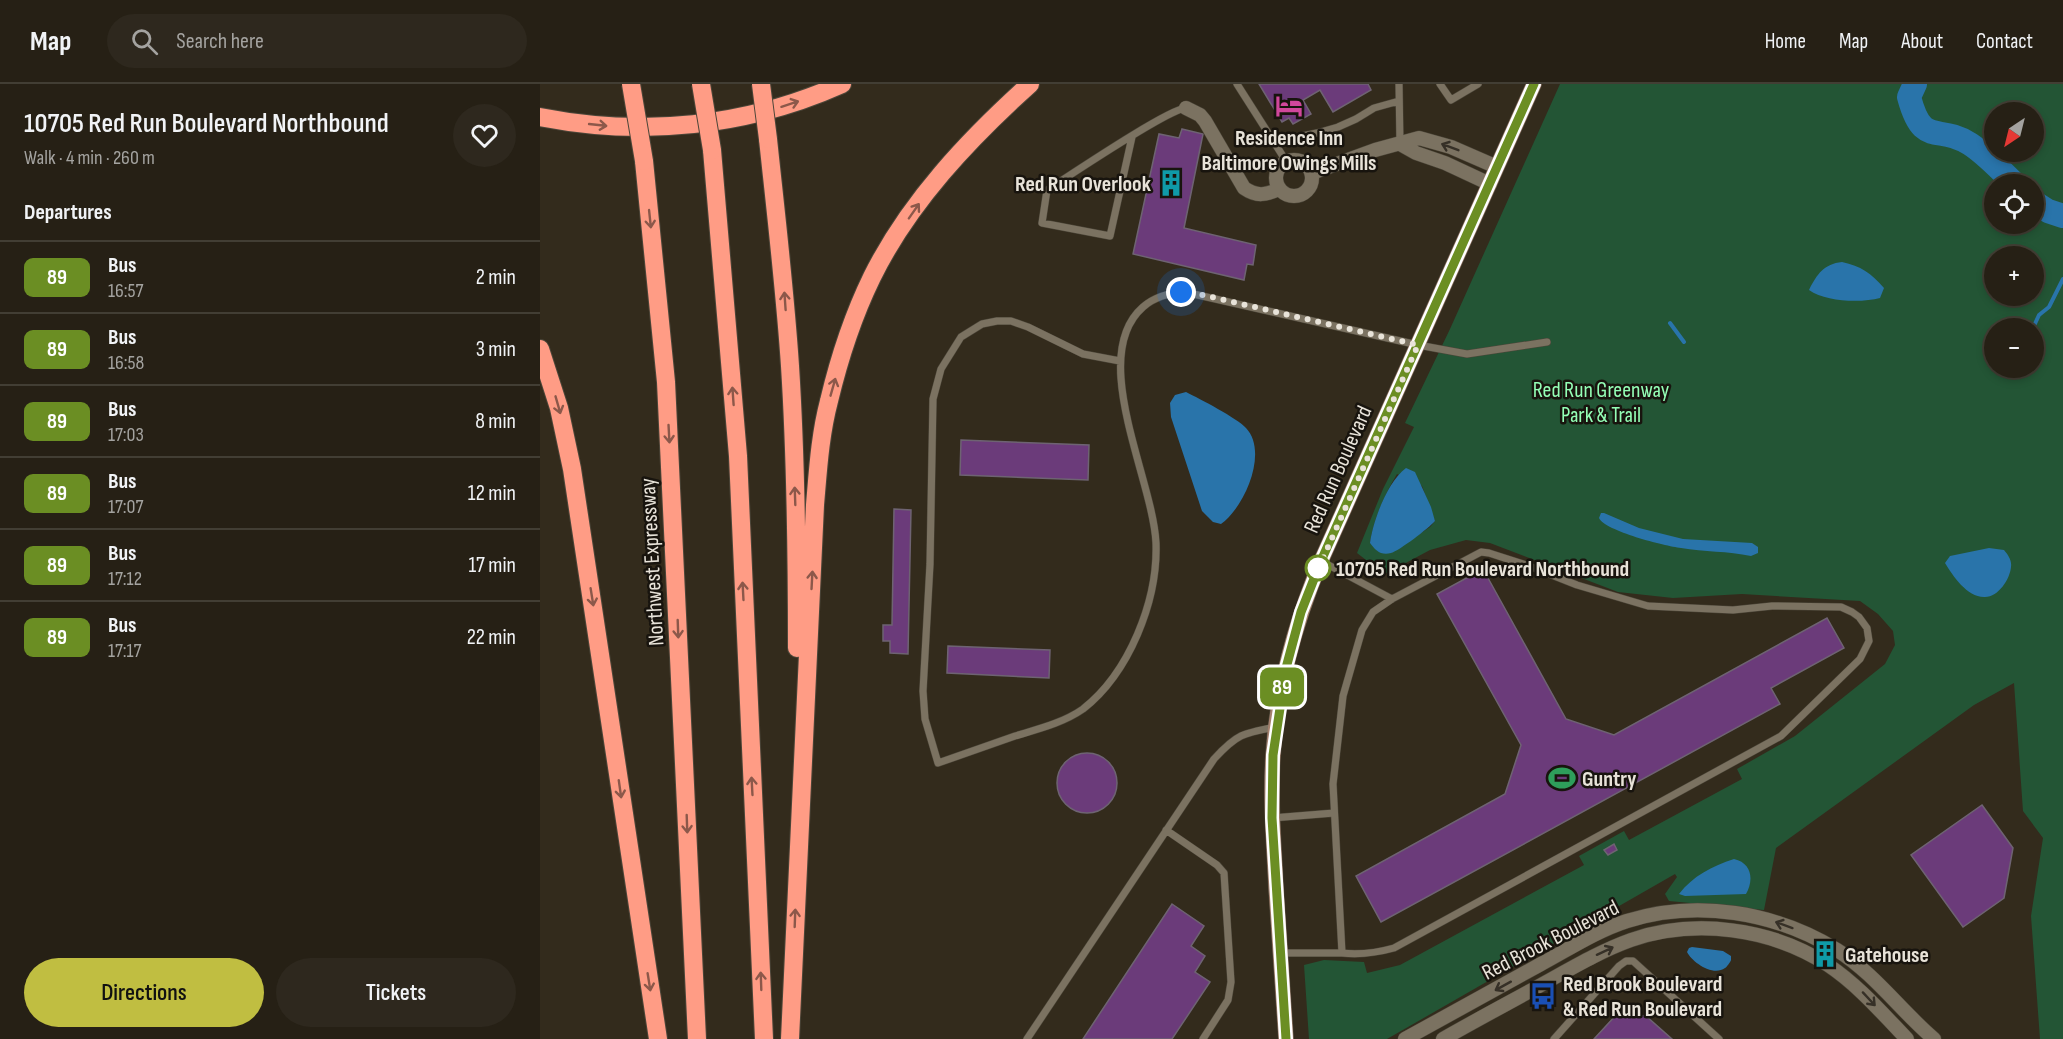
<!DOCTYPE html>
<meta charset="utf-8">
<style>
:root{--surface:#262015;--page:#2e281e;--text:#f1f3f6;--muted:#a4a3a0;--line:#423e34;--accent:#c0be41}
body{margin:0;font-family:"Sofia Sans Condensed",sans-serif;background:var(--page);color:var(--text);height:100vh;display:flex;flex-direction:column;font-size:22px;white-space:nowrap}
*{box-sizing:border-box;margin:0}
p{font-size:20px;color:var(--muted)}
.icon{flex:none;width:33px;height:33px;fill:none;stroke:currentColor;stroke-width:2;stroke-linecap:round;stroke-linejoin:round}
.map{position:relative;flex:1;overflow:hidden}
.sheet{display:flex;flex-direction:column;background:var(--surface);width:540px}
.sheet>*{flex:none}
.badge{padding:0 12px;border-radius:9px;font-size:21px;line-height:39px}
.needle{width:39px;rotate:215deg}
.tools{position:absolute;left:1444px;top:18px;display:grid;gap:12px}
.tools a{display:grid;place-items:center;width:60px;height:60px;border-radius:50%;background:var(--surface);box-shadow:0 3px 9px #0003,0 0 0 2px var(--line);font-size:30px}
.you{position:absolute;width:30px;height:30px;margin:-15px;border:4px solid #fff;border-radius:50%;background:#1a73e8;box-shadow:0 0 0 9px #1a73e833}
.map>.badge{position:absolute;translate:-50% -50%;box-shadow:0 0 0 3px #fff}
h2{padding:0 24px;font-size:22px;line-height:54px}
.round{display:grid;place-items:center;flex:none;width:63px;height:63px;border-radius:32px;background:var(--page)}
.overview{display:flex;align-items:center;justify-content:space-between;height:102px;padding:0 24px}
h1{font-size:28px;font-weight:600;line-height:45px}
.action{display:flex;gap:12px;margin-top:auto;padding:12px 24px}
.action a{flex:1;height:69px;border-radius:36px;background:var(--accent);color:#111;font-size:24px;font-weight:600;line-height:69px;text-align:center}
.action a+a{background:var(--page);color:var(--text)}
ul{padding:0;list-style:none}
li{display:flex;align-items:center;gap:18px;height:72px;padding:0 24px;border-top:2px solid var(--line)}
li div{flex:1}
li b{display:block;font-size:22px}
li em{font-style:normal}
li .badge{min-width:66px;font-weight:700;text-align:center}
header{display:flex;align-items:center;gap:36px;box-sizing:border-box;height:84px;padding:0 30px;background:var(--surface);border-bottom:2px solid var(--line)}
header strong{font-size:28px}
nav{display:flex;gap:33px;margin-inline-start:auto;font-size:21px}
.search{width:420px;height:54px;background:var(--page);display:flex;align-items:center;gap:15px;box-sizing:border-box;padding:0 21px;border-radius:33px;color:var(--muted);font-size:22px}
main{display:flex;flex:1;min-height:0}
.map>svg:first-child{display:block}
.green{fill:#235535;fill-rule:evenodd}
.water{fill:#2974aa}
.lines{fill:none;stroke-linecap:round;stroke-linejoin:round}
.stream{stroke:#2974aa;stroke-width:4}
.river{stroke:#2974aa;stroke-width:24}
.building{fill:#6b3b7a;stroke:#6e6372;stroke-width:1.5}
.service-casing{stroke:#4c4639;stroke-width:8}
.minor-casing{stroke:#4c4639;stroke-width:15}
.secondary-casing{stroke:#4c4639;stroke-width:16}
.motorway-casing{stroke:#4c4639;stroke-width:20}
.service{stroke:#7b7261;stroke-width:7}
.minor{stroke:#7b7261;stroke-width:14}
.secondary{stroke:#a37f6c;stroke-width:15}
.motorway{stroke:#ff9c85;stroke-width:18}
.motorway-bridge-casing{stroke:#4c4639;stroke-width:20;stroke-linecap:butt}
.motorway-bridge{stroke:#ff9c85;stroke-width:18}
.oneway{stroke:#8c584a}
.oneway2{stroke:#363027}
.line-casing{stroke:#fff;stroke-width:14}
.line{stroke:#6b8e23;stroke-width:9}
.walk{stroke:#e8e3d9;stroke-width:6;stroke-dasharray:0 10.8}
.stop-dot{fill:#fff;stroke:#6b8e23;stroke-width:3}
.labels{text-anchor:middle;stroke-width:5;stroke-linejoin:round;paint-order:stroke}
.poi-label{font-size:22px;font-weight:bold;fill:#e8e3d9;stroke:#18140e;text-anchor:start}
.park-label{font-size:22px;fill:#94ffb6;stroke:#18140e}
.street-label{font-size:22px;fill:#e8e3d9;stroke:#18140e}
.stop-label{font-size:22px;font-weight:bold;fill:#e8e3d9;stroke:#18140e;text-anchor:start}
</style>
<header>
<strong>Map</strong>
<div class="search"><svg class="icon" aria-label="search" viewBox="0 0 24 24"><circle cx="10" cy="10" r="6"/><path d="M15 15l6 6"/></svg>Search here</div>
<nav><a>Home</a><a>Map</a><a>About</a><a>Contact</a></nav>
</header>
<main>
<section class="sheet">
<div class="overview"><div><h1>10705 Red Run Boulevard Northbound</h1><p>Walk · 4 min · 260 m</p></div><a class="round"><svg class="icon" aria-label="heart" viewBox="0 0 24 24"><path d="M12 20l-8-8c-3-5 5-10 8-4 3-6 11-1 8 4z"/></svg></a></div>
<h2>Departures</h2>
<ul>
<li><span class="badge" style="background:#6b8e23;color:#fff">89</span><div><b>Bus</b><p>16:57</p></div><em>2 min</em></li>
<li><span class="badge" style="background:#6b8e23;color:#fff">89</span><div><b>Bus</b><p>16:58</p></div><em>3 min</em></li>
<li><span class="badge" style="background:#6b8e23;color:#fff">89</span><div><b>Bus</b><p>17:03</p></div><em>8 min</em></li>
<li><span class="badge" style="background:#6b8e23;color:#fff">89</span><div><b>Bus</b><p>17:07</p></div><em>12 min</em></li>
<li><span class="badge" style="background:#6b8e23;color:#fff">89</span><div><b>Bus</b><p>17:12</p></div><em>17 min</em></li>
<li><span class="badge" style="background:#6b8e23;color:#fff">89</span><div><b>Bus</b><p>17:17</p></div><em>22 min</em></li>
</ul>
<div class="action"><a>Directions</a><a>Tickets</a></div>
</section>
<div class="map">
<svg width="1523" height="955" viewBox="0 0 1523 955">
<rect width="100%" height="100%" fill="#332b1c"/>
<path class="green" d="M1020,0H1523V955H1500L1491,832L1503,754L1483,727L1474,599L1434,621L1236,764L1224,826L1129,817L1125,810L1137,793L1135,790L847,955H769L764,881L784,876L824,878L827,889L860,881L1044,781L1039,772L1084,747L1089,756L1202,695L1197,685L1255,652L1345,580L1355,561L1353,547L1338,530L1320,517L1202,510L1133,514L1078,508L950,459L926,456L890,466L847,489L835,483L817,469L843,405L874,343L865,339L910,245ZM1455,28H1494V68H1455ZM1455,100H1494V140H1455ZM1455,172H1494V212H1455ZM1455,244H1494V284H1455ZM857,390L882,402L895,437L890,443L851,469L830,459C833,436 845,410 857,390Z"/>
<path class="water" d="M1302,178C1321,182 1331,189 1344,204L1340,214C1321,219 1286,218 1269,206C1277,190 1284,180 1302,178Z
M646,308C660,315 697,334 706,344C729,368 704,424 681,440L673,438L662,427L631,333L630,319L635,311Z
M866,384L875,388L891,423L895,437C889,444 859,467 851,469C841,472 835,466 830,459C833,437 847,398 866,384Z
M1061,429H1064L1099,444L1143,455L1212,459L1218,463V469L1211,472C1188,467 1164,468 1141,464C1125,462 1065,447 1059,434Z
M1449,464L1464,466C1468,471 1472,476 1471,483C1470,495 1458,514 1444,513C1427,513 1413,492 1405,479L1410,472Z
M1194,775C1212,779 1214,796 1206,810L1145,812L1139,810C1153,792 1172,782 1194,775Z
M1152,863L1183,867L1191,872V876C1191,877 1186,884 1185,884C1173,893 1152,878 1147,868L1149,864Z"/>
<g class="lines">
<path class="stream" d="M1130,239L1144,258
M1493,244L1499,231L1509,223L1523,195"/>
<path class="river" d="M1375,0L1369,13C1383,65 1397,39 1430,60C1447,71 1461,87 1475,100
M1494,118L1508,127L1523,132"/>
</g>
<path class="building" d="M719,0H828L831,6L793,28L780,6L763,16L771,30L753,40L749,34L742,38Z
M642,45L663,50L644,144L716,161L713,181L707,180L704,196L593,170L619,50L639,54Z
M421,356L549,361L548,396L420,391Z
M354,425L371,426L368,570L350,569V557H343V541H352Z
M943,485L1026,635L1074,651L1287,534L1304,564L1231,604L1240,620L841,838L816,792L965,710L981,661L897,510Z
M408,562L510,566L509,594L407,589Z
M517 699a30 30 0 1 1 60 0a30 30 0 1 1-60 0Z
M1442,721L1473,764L1464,814L1423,843L1371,771Z
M1074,760L1077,766L1068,771L1064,766Z
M632,820L664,842L651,862L665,872L655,888L670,898L632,955H543Z
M1077,930L1106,932L1132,955H1054Z"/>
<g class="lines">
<defs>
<path id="service" d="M697,0L746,77
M859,0L860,60
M900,0L911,16L938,0
M592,53L570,152L502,139L507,106C529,92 628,25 646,24
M733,58L777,49L798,43L816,35L834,24L859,17
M580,277L543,270L488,243L471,237H457L442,240L421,253L401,285L393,315L390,480L383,607L385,635L398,679C424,670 450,661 475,652C498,645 523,639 543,625C589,589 618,517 616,459C613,395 547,272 603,223C616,212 631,208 649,209L878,261L927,270L1007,258
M941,468L949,469L989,482L1037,501L1108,522L1193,526L1232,522L1301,523L1312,528L1319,533L1327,544L1329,557L1320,575L1241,652L854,864C836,869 821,871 802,869L793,700L803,612L822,546L833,528L852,515Z
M781,477L852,515
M732,734L794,729
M626,746L677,781L684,789L691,898L688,916L663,955
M740,869H802
M487,955L674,675C697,650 703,649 736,643
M1014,955L1079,882L1086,877H1093L1179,955"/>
<path id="minor" d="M646,24L660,31L665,37L704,104C717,113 726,111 739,105
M860,60L876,69L905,79L950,100
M736 94a18 18 0 1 1 36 0a18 18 0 1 1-36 0Z
M772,89L835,66L879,54L911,63L957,83
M865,955C911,930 956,905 1001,880C1029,865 1056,847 1087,837C1157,815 1235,828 1297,866C1335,890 1361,927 1394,955
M903,955C938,935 974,916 1010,896C1037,881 1063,866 1091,856C1155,834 1231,844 1288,881C1318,901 1342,929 1367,955"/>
<path id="secondary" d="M746,955C743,905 739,854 736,804C734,760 730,716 733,672C737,604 755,539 781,477L994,0"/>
<path id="motorway" d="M0,33C102,53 206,43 302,0
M228,55C236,131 245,206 250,282C256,376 257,470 257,564
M172,66L198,372L224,955
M104,77L126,298L157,955
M0,265L19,324L32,385L118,955
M250,955L275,421C278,386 280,351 289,317C299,275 313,232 332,193C369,118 429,55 490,0"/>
</defs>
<use href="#service" class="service-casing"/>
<use href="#minor" class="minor-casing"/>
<use href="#secondary" class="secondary-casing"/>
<use href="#motorway" class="motorway-casing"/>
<use href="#service" class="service"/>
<use href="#minor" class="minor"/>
<use href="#secondary" class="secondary"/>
<use href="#motorway" class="motorway"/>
<defs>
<path id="motorway-bridge" d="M91,0L104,77
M161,0L172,66
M221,0L228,55"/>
</defs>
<use href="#motorway-bridge" class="motorway-bridge-casing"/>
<use href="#motorway-bridge" class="motorway-bridge"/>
</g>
<defs><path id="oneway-shaft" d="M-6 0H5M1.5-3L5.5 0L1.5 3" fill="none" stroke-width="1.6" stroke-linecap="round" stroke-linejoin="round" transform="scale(1.5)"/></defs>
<g class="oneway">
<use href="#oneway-shaft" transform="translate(250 20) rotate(-18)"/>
<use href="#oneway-shaft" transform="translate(58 41) rotate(6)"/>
<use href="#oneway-shaft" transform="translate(374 127) rotate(-55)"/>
<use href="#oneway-shaft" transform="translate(110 135) rotate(84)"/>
<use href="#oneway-shaft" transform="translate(245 217) rotate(-94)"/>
<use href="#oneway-shaft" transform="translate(293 303) rotate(-74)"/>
<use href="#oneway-shaft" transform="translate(193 312) rotate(-94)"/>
<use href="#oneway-shaft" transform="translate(18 321) rotate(74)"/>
<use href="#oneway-shaft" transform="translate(129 350) rotate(87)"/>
<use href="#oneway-shaft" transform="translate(255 412) rotate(-92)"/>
<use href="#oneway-shaft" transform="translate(272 496) rotate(-87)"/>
<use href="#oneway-shaft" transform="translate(203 507) rotate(-93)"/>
<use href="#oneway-shaft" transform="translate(52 513) rotate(81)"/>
<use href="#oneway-shaft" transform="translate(138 545) rotate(88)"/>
<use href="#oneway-shaft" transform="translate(212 702) rotate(-93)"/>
<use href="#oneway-shaft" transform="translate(80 705) rotate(82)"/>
<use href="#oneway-shaft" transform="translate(147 740) rotate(88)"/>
<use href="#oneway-shaft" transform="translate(255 834) rotate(-88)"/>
<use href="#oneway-shaft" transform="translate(221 897) rotate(-92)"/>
<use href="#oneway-shaft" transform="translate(109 898) rotate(81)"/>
</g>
<g class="oneway2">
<use href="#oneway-shaft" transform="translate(910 63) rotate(-159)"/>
<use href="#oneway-shaft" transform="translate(1244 841) rotate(-160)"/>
<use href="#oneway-shaft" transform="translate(1065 867) rotate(-25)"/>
<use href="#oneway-shaft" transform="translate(963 902) rotate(151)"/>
<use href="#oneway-shaft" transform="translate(1329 915) rotate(47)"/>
</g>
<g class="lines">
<defs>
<path id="line" d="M746,955L732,734L733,671L746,584L761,528L781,477L994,0"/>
</defs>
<use href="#line" class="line-casing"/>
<use href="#line" class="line"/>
<path class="walk" d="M641,208L663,211L878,261L776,490L778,484"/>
</g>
<defs>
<symbol id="hotel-bare" viewBox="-9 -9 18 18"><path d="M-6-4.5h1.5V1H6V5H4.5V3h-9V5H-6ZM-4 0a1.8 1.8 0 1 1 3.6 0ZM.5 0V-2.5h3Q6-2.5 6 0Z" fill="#d1479c" stroke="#18140e" stroke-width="2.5" paint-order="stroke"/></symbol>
<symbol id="building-bare" viewBox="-9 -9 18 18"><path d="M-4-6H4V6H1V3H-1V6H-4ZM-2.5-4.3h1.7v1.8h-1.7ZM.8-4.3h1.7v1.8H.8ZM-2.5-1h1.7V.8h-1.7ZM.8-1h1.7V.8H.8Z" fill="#0f9aa8" stroke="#18140e" stroke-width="2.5" paint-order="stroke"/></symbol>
<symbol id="stadium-bare" viewBox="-9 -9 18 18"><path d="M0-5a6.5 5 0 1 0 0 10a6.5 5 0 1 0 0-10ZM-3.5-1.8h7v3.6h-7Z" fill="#2e9e5b" stroke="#18140e" stroke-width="2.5" paint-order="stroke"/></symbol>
<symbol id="bus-bare" viewBox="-9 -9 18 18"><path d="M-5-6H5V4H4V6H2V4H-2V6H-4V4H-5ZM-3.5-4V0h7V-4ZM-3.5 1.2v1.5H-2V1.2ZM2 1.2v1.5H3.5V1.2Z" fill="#1a4fb4" stroke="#18140e" stroke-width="2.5" paint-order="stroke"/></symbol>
</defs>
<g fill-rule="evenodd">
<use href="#hotel-bare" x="730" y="3" width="38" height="38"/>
<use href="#building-bare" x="612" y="80" width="38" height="38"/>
<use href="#stadium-bare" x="1003" y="675" width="38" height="38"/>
<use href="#building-bare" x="1266" y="851" width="38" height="38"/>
<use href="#bus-bare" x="984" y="893" width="38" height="38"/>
</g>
<circle class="stop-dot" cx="778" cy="484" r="12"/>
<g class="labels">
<g class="poi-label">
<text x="749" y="61" text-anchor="middle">Residence Inn<tspan x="749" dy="25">Baltimore Owings Mills</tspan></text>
<text x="611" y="107" text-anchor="end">Red Run Overlook</text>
<text x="1042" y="702">Guntry</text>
<text x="1305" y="878">Gatehouse</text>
<text x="1023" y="907">Red Brook Boulevard<tspan x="1023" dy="25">&amp; Red Run Boulevard</tspan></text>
</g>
<g class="park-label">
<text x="1061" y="313">Red Run Greenway<tspan x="1061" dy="25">Park &amp; Trail</tspan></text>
</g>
<g class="street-label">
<text transform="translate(797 385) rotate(-66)" y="8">Red Run Boulevard</text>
<text transform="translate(111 478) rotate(-93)" y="8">Northwest Expressway</text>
<text transform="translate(1010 855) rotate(-27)" y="8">Red Brook Boulevard</text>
</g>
<g class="stop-label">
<text x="796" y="492">10705 Red Run Boulevard Northbound</text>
</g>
</g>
</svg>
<div class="tools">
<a><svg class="needle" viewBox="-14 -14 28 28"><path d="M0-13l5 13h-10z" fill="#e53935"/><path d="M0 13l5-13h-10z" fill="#a4a3a0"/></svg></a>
<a><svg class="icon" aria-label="locate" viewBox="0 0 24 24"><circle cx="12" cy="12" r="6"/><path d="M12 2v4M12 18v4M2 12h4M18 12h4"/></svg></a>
<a>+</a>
<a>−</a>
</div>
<div class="you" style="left:641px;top:208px"></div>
<b class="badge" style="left:742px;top:603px;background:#6b8e23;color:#fff">89</b>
</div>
</main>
